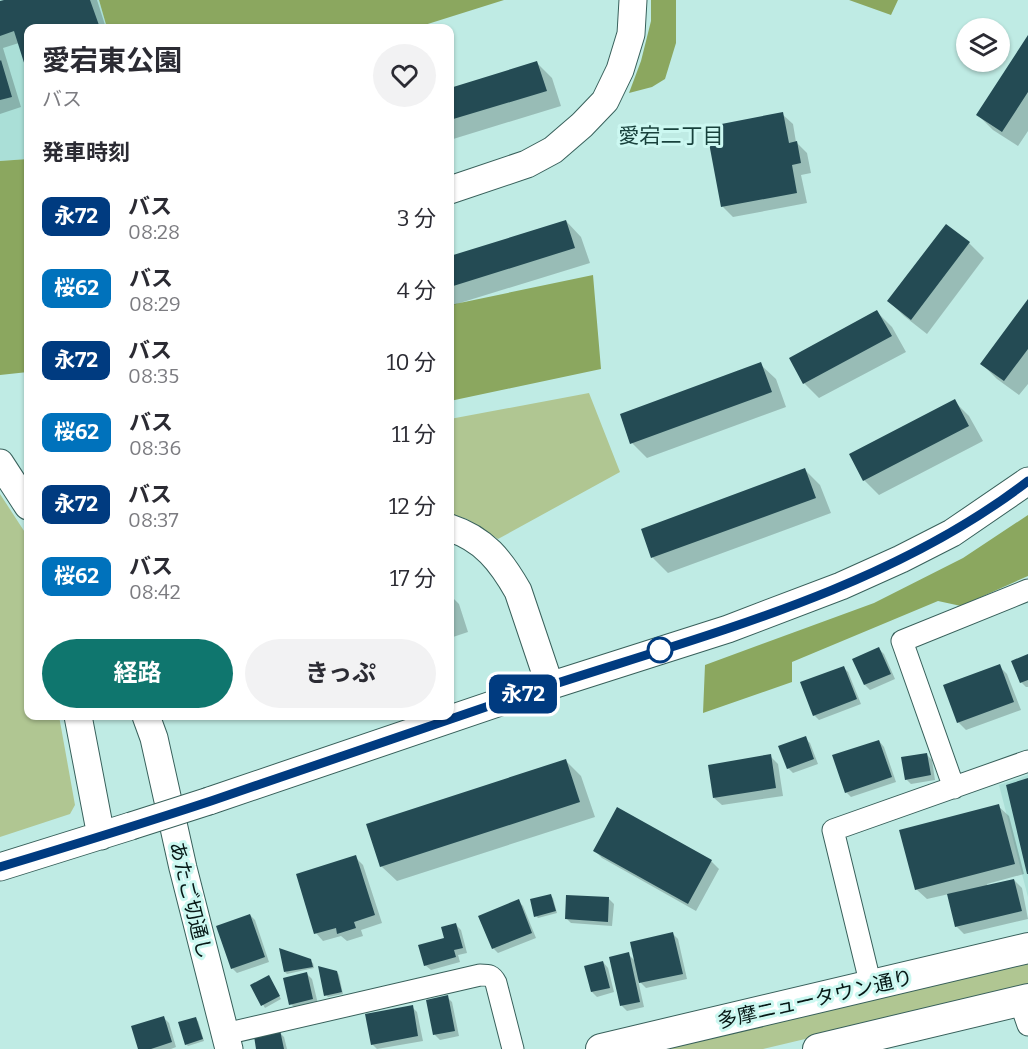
<!DOCTYPE html>
<html lang="ja">
<meta charset="utf-8">
<style>
:root{--surface:#fff;--page:#f2f2f3;--text:#2b2b33;--muted:#7c7c81;--accent:#0f766e}
body{margin:0;font-family:Bitter,"Noto Sans JP",serif;background:var(--page);color:var(--text);height:100vh;display:flex;flex-direction:column;font-size:22px;white-space:nowrap}
*{box-sizing:border-box;margin:0}
p{font-size:20px;color:var(--muted)}
.icon{flex:none;width:33px;height:33px;fill:none;stroke:currentColor;stroke-width:2;stroke-linecap:round;stroke-linejoin:round}
.map{position:relative;flex:1;overflow:hidden}
.side{position:absolute;left:24px;top:24px;width:430px;height:696px;display:flex;flex-direction:column;background:var(--surface);border-radius:12px;box-shadow:0 2px 4px #0004}
.side>*{flex:none}
.badge{padding:0 12px;border-radius:9px;font-size:21px;line-height:39px}
.fabs{position:absolute;left:956px;top:18px;display:grid;gap:12px}
.fabs a{display:grid;place-items:center;width:54px;height:54px;border-radius:50%;background:var(--surface);box-shadow:0 2px 4px #0004;font-size:30px}
.map>.badge{position:absolute;translate:-50% -50%;box-shadow:0 0 0 3px #fff}
h2{padding:0 18px;font-size:22px;line-height:54px}
.round{display:grid;place-items:center;flex:none;width:63px;height:63px;border-radius:32px;background:var(--page)}
.overview{display:flex;align-items:center;justify-content:space-between;height:102px;padding:0 18px}
h1{font-size:28px;font-weight:700;line-height:45px}
.action{display:flex;gap:12px;margin-top:auto;padding:12px 18px}
.action a{flex:1;height:69px;border-radius:36px;background:var(--accent);color:#fff;font-size:24px;font-weight:700;line-height:69px;text-align:center}
.action a+a{background:var(--page);color:var(--text)}
ul{padding:0;list-style:none}
li{display:flex;align-items:center;gap:18px;height:72px;padding:0 18px}
li div{flex:1}
li b{display:block;font-size:22px}
li em{font-style:normal}
li .badge{min-width:66px;font-weight:700;text-align:center}
.map>svg:first-child{display:block}
.built{fill:#aadfd7}
.green{fill:#b0c692}
.forest{fill:#8ba75f}
.shadow{fill:#0003}
.building{fill:#244b54}
.lines{fill:none;stroke-linecap:round;stroke-linejoin:round}
.minor-casing{stroke:#38605b;stroke-width:23}
.tertiary-casing{stroke:#38605b;stroke-width:29}
.secondary-casing{stroke:#38605b;stroke-width:32}
.minor{stroke:#fff;stroke-width:21}
.tertiary{stroke:#fff;stroke-width:27}
.secondary{stroke:#fff;stroke-width:30}
.tertiary-bridge-casing{stroke:#38605b;stroke-width:29;stroke-linecap:butt}
.tertiary-bridge{stroke:#fff;stroke-width:27}
.line-casing{stroke:#fff;stroke-width:14}
.line{stroke:#003b80;stroke-width:9}
.stop-dot{fill:#fff;stroke:#003b80;stroke-width:3}
.labels{text-anchor:middle;stroke-width:6;stroke-linejoin:round;paint-order:stroke}
.street-label{font-size:20px;fill:#071816;stroke:#ccf8f1}
.neighbourhood-label{font-size:21px;fill:#18413c;stroke:#ccf8f1}
</style>
<div class="map">
<svg width="1028" height="1049" viewBox="0 0 1028 1049">
<rect width="100%" height="100%" fill="#bfebe4"/>
<path class="built" d="M0,0H99L107,28H28V159L0,161Z
M1028,775V897L999,785Z"/>
<path class="green" d="M589,393L620,472L498,539L467,519L450,514V419Z
M0,494L28,537V716H59L75,805L70,814L0,837Z
M1028,960V986L763,1049H639Z"/>
<path class="forest" d="M99,0H504L415,28H107Z
M651,0H676V43L665,79L652,87L629,93L641,61L651,21Z
M849,0H898L891,15Z
M28,159V372L0,375V161Z
M593,275L601,369L450,401V305Z
M1028,515V576L961,606L938,601L792,662V682L703,713L705,665L874,603L963,558Z"/>
<path class="shadow" d="M9,0H97L106,28H28V70L19,43L3,48L21,107L0,114V3Z
M1028,37V131L1018,146L993,130L978,115Z
M537,63L552,78L561,106L450,140V90Z
M782,114L793,124L796,142L807,153L811,173L801,175L807,203L733,217L723,207Z
M566,221L581,237L590,263L450,306V257Z
M969,243L984,258L927,334L904,316L889,301Z
M1028,302V384L1019,395L997,379L982,364Z
M877,312L892,327L906,352L819,398L804,383Z
M760,364L776,379L786,407L647,458L632,443Z
M954,401L969,416L983,441L879,495L864,480Z
M805,470L820,485L831,513L668,573L653,558L643,530Z
M450,595L459,604L468,632L450,638Z
M879,649L884,654L895,679L870,690L865,685Z
M1028,656V687H1026L1021,682Z
M999,666L1007,674L1021,710L966,730L958,722Z
M843,667L848,672L861,704L819,720L814,715Z
M805,738L810,743L818,764L793,773L788,768Z
M879,741L884,747L896,782L851,797L846,792Z
M927,755L932,760L935,780L911,784L906,779Z
M770,756L778,764L783,796L722,805L714,798Z
M566,761L581,776L595,817L397,881L381,866Z
M998,806L1009,816L1024,874L987,884L988,886L1014,880L1022,888L1028,919L964,934L956,926L949,894L927,899L916,889Z
M595,851L711,861L719,869L696,911L602,858Z
M355,857L363,865L382,923L361,930L363,936L347,941L341,936L323,941L316,933Z
M551,896L553,898L557,913L538,918L536,916Z
M609,899L614,904L612,926L571,923L566,918Z
M518,901L523,906L536,938L498,953L493,948Z
M250,915L255,920L269,962L237,973L232,968Z
M456,925L461,930L467,953L458,955L460,962L431,970L425,965Z
M673,934L678,939L687,979L646,988L638,980L644,1007L627,1011L622,1006L628,954L636,962Z
M310,961L313,963L314,968L287,974L285,972Z
M603,962L608,968L614,992L597,997L592,992Z
M337,972L339,975L343,994L328,997L326,995Z
M307,974L312,979L318,1004L296,1009L291,1004Z
M270,979L281,999L265,1008L252,986Z
M447,997L452,1002L459,1036L440,1040L435,1035L427,1001Z
M412,1007L417,1012L423,1041L377,1049L372,1044Z
M164,1018L169,1023L176,1047L171,1049H140Z
M196,1019L198,1021L204,1041L188,1046L186,1044Z
M279,1032L284,1037L287,1049H258Z"/>
<path class="building" d="M4,0H90L100,28H28V68L26,69L14,31L0,36V1Z
M1028,35V92L1002,132L976,115Z
M1,60L12,97L0,100V61Z
M537,61L547,91L450,120V88Z
M783,112L789,143L797,141L801,163L792,165L797,193L721,207L706,127Z
M566,220L575,248L450,287V256Z
M946,224L970,242L911,320L887,301Z
M1028,299V349L1004,381L980,364Z
M877,310L892,336L803,384L789,358Z
M761,362L772,392L630,444L620,414Z
M955,399L969,426L863,481L849,454Z
M805,468L816,498L651,558L641,529Z
M879,647L891,674L864,685L852,659Z
M1028,654V680L1020,683L1011,661Z
M1000,664L1014,702L957,723L943,685Z
M844,666L857,699L813,716L800,682Z
M806,736L814,759L787,769L778,746Z
M879,740L892,777L845,793L832,755Z
M927,753L931,775L905,780L901,757Z
M771,754L776,788L713,798L708,765Z
M566,759L580,802L380,867L366,824Z
M1028,778V874H1027L1006,785Z
M999,804L1015,864L915,890L899,830Z
M617,807L712,860L688,904L593,851Z
M356,855L375,915L354,922L356,928L337,934L336,928L314,934L296,874Z
M1014,879L1022,911L955,927L947,894Z
M551,894L556,911L534,917L530,899Z
M566,895L609,897L608,922L565,919Z
M519,899L532,933L492,949L478,916Z
M250,914L265,957L231,969L216,926Z
M456,923L463,948L454,950L456,957L424,966L418,945L444,938L441,927Z
M673,932L683,974L639,983L630,942Z
M279,948L311,959L313,967L284,972Z
M629,952L640,1002L620,1006L609,957Z
M603,961L610,988L591,992L584,966Z
M318,966L337,971L342,992L324,996Z
M307,972L313,999L289,1005L283,978Z
M269,975L280,996L261,1006L250,985Z
M448,995L455,1031L433,1035L426,1000Z
M413,1005L418,1036L371,1045L365,1014Z
M164,1016L172,1042L151,1049H138L131,1026Z
M196,1017L203,1039L185,1045L178,1022Z
M280,1030L284,1049H256L254,1036Z"/>
<g class="lines">
<defs>
<path id="minor" d="M954,788L902,641L1028,590
M871,986L833,830L1028,761
M1020,1002L1028,1025
M225,1034L480,975C489,975 492,975 496,983L513,1049"/>
<path id="tertiary" d="M450,190L527,164L553,150L582,125L605,101L620,70L631,34L633,0
M0,463L28,506
M450,528C484,539 501,561 518,591L550,686
M78,716L101,836
M146,716L154,738L183,868L229,1049
M209,801L521,695L728,629L841,586L901,559L952,533L1028,481
M0,867L131,826"/>
<path id="secondary" d="M601,1049L1028,948
M818,1049L1028,999"/>
</defs>
<use href="#minor" class="minor-casing"/>
<use href="#tertiary" class="tertiary-casing"/>
<use href="#secondary" class="secondary-casing"/>
<use href="#minor" class="minor"/>
<use href="#tertiary" class="tertiary"/>
<use href="#secondary" class="secondary"/>
<defs>
<path id="tertiary-bridge" d="M131,826L209,801"/>
</defs>
<use href="#tertiary-bridge" class="tertiary-bridge-casing"/>
<use href="#tertiary-bridge" class="tertiary-bridge"/>
</g>
<g class="lines">
<defs>
<path id="line" d="M0,867C70,846 141,824 211,801C315,766 417,730 521,695C692,638 883,593 1028,481"/>
</defs>
<use href="#line" class="line-casing"/>
<use href="#line" class="line"/>
</g>
<circle class="stop-dot" cx="660" cy="650" r="12"/>
<g class="labels">
<g class="street-label">
<text transform="translate(191 900) rotate(76)" y="7">あたご切通し</text>
<text transform="translate(815 999) rotate(-13)" y="7">多摩ニュータウン通り</text>
</g>
<g class="neighbourhood-label">
<text x="671" y="143">愛宕二丁目</text>
</g>
</g>
</svg>
<div class="fabs">
<a><svg class="icon" aria-label="layers" viewBox="0 0 24 24"><path d="M12 4l9 5-9 5-9-5zM3 14l9 5 9-5"/></svg></a>
</div>
<b class="badge" style="left:523px;top:694px;background:#003b80;color:#fff">永72</b>
<section class="side">
<div class="overview"><div><h1>愛宕東公園</h1><p>バス</p></div><a class="round"><svg class="icon" aria-label="heart" viewBox="0 0 24 24"><path d="M12 20l-8-8c-3-5 5-10 8-4 3-6 11-1 8 4z"/></svg></a></div>
<h2>発車時刻</h2>
<ul>
<li><span class="badge" style="background:#003b80;color:#fff">永72</span><div><b>バス</b><p>08:28</p></div><em>3 分</em></li>
<li><span class="badge" style="background:#0072bc;color:#fff">桜62</span><div><b>バス</b><p>08:29</p></div><em>4 分</em></li>
<li><span class="badge" style="background:#003b80;color:#fff">永72</span><div><b>バス</b><p>08:35</p></div><em>10 分</em></li>
<li><span class="badge" style="background:#0072bc;color:#fff">桜62</span><div><b>バス</b><p>08:36</p></div><em>11 分</em></li>
<li><span class="badge" style="background:#003b80;color:#fff">永72</span><div><b>バス</b><p>08:37</p></div><em>12 分</em></li>
<li><span class="badge" style="background:#0072bc;color:#fff">桜62</span><div><b>バス</b><p>08:42</p></div><em>17 分</em></li>
</ul>
<div class="action"><a>経路</a><a>きっぷ</a></div>
</section>
</div>
